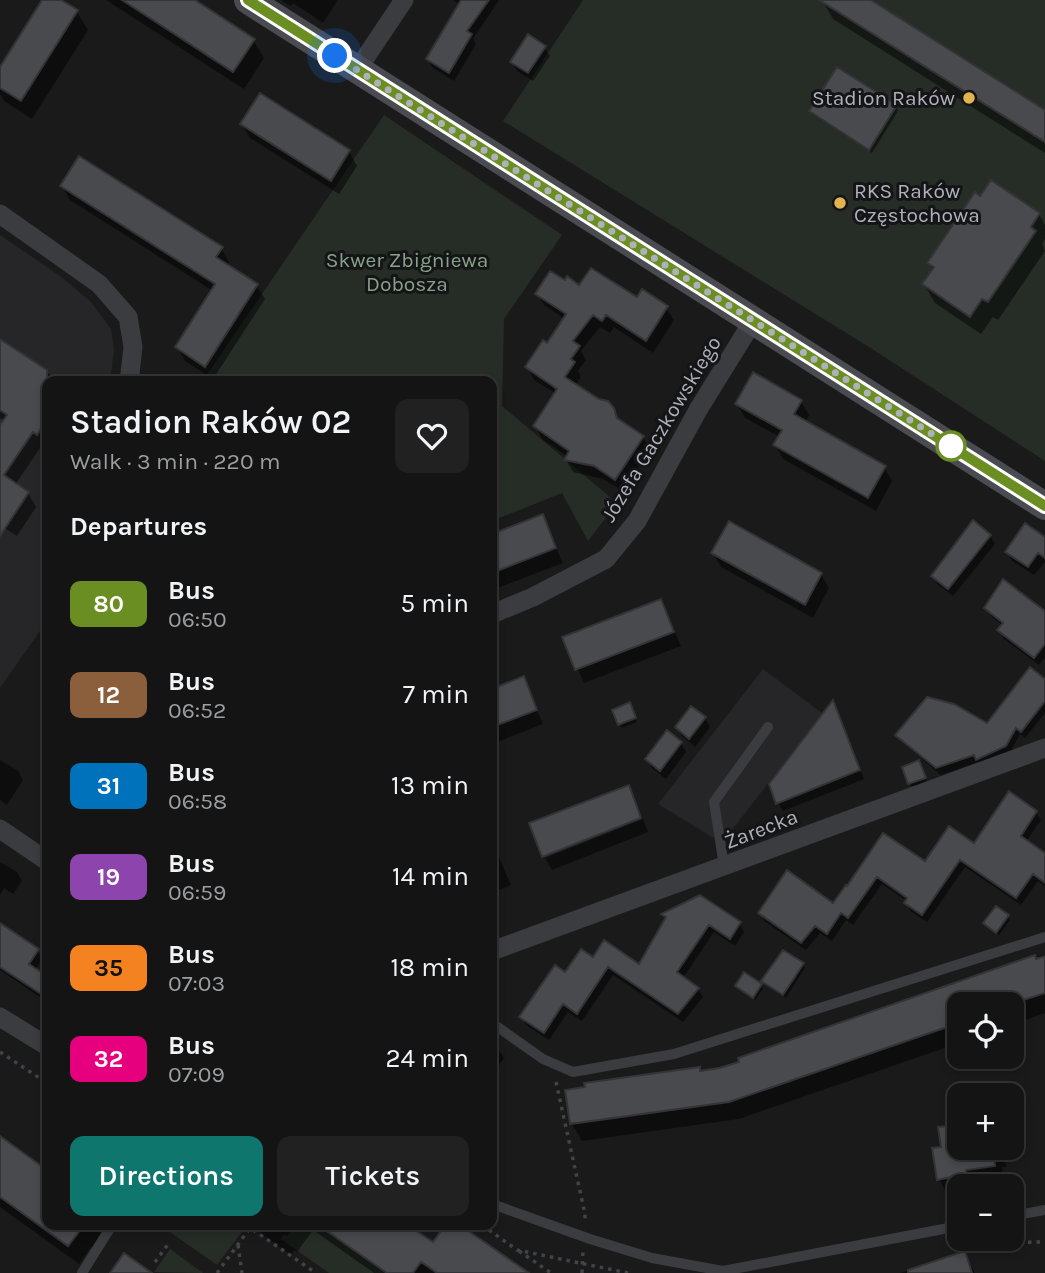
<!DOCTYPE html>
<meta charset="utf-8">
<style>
:root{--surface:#141414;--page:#212122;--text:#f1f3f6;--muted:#9d9ea0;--line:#333334;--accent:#0f766e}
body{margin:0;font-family:Karla,sans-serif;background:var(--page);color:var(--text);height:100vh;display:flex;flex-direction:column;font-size:26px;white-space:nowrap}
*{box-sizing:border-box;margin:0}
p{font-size:23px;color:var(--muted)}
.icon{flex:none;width:38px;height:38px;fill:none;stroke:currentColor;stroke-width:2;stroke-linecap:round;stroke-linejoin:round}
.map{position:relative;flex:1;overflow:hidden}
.sheet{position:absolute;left:42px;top:376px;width:455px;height:854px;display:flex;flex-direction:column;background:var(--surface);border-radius:14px;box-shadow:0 4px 10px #0003,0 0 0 2px var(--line)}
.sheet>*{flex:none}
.badge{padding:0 14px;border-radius:10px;font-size:24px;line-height:46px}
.tools{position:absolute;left:947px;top:992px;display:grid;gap:14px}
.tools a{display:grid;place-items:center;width:77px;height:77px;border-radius:14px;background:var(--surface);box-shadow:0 4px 10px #0003,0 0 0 2px var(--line);font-size:35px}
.you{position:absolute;width:35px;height:35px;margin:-18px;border:5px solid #fff;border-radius:50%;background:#1a73e8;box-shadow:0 0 0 10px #1a73e833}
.map>.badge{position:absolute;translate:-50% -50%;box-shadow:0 0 0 4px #fff}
h2{padding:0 28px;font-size:26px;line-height:63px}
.round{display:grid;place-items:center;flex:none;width:74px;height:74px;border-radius:14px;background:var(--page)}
.summary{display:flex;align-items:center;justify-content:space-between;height:119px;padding:0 28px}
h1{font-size:33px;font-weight:600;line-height:52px}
.cta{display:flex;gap:14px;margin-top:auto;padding:14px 28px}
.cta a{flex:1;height:80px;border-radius:14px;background:var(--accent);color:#fff;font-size:28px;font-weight:600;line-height:80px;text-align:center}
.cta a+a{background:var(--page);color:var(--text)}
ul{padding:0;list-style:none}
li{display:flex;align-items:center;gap:21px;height:91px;padding:0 28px}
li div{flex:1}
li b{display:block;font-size:26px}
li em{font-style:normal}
li .badge{min-width:77px;font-weight:700;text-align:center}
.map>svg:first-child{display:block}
.built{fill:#262628}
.green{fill:#262d27}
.shadow{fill:#0007}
.building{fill:#494a4e;stroke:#343437;stroke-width:2}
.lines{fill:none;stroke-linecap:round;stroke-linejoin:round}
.path{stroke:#414347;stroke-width:3.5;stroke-dasharray:3.5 5;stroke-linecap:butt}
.lane{stroke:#3b3c40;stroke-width:10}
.street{stroke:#3b3c40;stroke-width:19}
.secondary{stroke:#494b50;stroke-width:28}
.line-casing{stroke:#fff;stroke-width:16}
.line{stroke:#6b8e23;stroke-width:10}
.walk{stroke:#aeb1ba;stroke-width:7;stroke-dasharray:0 12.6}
.poi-dot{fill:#e0b44e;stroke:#151517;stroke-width:2.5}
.stop-dot{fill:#fff;stroke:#6b8e23;stroke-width:3.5}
.labels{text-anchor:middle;stroke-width:6;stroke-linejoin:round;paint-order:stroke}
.poi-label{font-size:21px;fill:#aeb1ba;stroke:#151517;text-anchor:end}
.park-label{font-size:21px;fill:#87a28a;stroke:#151517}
.street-label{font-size:21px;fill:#aeb1ba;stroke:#151517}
</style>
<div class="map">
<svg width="1045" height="1273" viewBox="0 0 1045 1273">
<rect width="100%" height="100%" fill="#1a1a1b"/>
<path class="built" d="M0,235L60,276L91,302L111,329L114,350L110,381L47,382V621L0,688Z
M763,669L822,713L726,838L712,837L658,804Z"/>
<path class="green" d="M583,0H1045V461L869,347L503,121Z
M384,115L562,235L504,319L502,406L617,503L588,541L562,493L492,521V382H202Z
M160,1225H239L244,1229L217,1265Z
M295,1225H318L387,1273H329L281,1239L284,1234L287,1236Z
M170,1249L203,1273L154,1272Z"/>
<path class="shadow" d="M44,0H58L77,12L88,30L32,119L4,101L0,94V71Z
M106,0H191L253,40L264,58L244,89Z
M281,0H338L323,23L293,3L291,6Z
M453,0H499L473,39L476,44L454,81L433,68L428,59L460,5Z
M822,0H867L1045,112V153L833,19Z
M544,47L550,56L533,81L517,71L512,62Z
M896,107L898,111L872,153L813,115L811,111Z
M242,124L349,152L357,166L339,194L250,138Z
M62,186L221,248L229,262L227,266L256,285L265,299L213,379L185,361L177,347L213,291L70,200Z
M1039,214L1045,225V239L1042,244L1045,251L998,320L993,317L981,334L935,303L924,284L934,271L929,263Z
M580,288L666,308L674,320L653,353L614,327L610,333L600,327L581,351L586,360L578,371L581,376L575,386L613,409L620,422L643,437L650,449L623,491L603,479L573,472L566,460L568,457L542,439L535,426L556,394L534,380L527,367L547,346L565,319L545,306L537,294Z
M0,341L61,382H47V444L45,447L42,445L15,485L28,493L36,507L17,536L0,525V428L5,421L0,418Z
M801,401L809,415L805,422L884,467L892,481L876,511L783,459L775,445L780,437L745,418L737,404Z
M542,517L563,563L492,590V536Z
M990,536L995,544L953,596L937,584L933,576Z
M1045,540V562L1034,575L1012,561L1007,552Z
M713,553L821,574L829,588L813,618L721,567Z
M661,601L681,646L584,683L564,638Z
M986,608L1045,613V657L1039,665L1004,639L999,630L1003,626L991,616Z
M523,678L543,724L492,744V690Z
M1045,681V713L1025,738L1020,734L1010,753L981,767L978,762L941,775L902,742L897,735L987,725Z
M632,708L637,722L622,728L614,711Z
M837,711L864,779L783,811L778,803Z
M705,718L710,727L695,747L682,736L677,727Z
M667,733L681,743L686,752L666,779L652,768L647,759Z
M0,760L18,771L23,780L7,805L0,800Z
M921,766L927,782L912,787L904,768Z
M1036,812L1041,820L1026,842L1045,855V886L1038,881L1021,905L965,867L927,922L910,911L907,901L882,884L853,925L846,920L832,941L820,933L806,950L764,921L760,913L834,905L883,836L925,864L974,845Z
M643,819L648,832L552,870L545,858Z
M492,841L511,885L492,893Z
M0,862L17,872L22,881L13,894L4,888L0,895Z
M663,914L739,923L744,932L735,946L714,932L683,978L698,989L703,997L683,1022L613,975L582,1021L568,1012L549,1040L526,1025L521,1017L566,974L593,960L639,966L667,920Z
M1007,916L1010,920L999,935L985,923Z
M0,925L37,950L42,959L35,970L47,979V1002L0,970Z
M1045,954V1013L1012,1025V1004H959V1043L739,1119L582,1141L572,1124L567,1092L701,1073L741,1063L740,1059Z
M803,964L805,968L786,998L763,981Z
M761,985L763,989L755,1000L737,986Z
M492,1046L500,1052L504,1058L492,1076Z
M959,1126V1148H1003L1006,1167H1002L1004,1184L959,1186V1196L949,1198L939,1179L943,1149Z
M0,1138L47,1172V1225H103L107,1232L94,1249L91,1247L79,1264L0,1207Z
M249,1225H405L434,1244L447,1225H456L526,1273H374L313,1230L297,1252L294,1250L291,1255Z
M964,1253L975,1273H900Z"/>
<path class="building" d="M42,0H61L78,10L21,101L0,88V67Z
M122,0H195L255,39L233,72Z
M461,0H489L467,31L472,34L449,73L426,59Z
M819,0H871L1045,110V142Z
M528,34L546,46L528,73L510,62Z
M837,67L897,105L869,150L809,111Z
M260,93L350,150L331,181L240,124Z
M79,156L223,247L216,257L258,284L205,367L175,347L215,284L60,186Z
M991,180L1040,213L1031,227L1036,231L988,302L982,299L970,317L922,284L934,267L927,263L975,192L980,196Z
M591,268L637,297L642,289L668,306L646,341L606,315L602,321L593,315L573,341L580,346L571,359L575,362L565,377L599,399L608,401L614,408L617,418L644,436L615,480L594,466L564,460L569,451L533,426L557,389L525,367L543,340L547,343L566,314L535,294L550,271L565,280L567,276L579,285Z
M0,339L47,370V419L37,435L33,432L4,475L29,492L0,536V425L7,415L0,410Z
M753,372L802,400L794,414L886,466L868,498L773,445L782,430L735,404Z
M543,514L556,548L492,573V534Z
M973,520L991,535L948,589L931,576Z
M729,521L822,573L805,605L711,553Z
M1025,523L1045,537V558L1038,553L1028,567L1005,552Z
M1003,579L1045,611V644L1034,658L997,630L1003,623L984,608Z
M661,599L674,632L575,670L562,637Z
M1030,667L1045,679V701L1021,732L1016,728L1006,746L976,760L974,755L936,768L895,735L927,697L954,704L987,723Z
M524,676L537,710L492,727V689Z
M833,700L860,770L776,804L769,784Z
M630,702L636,718L618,725L612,710Z
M691,706L706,717L689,739L675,727Z
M667,730L682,742L660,771L645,759Z
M919,760L926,778L908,784L902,767Z
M629,785L641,818L542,857L529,823Z
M1009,791L1037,811L1021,836L1045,853V883L1033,874L1016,898L960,860L922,915L904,903L907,898L877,877L848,918L841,913L827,934L815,926L801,943L758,913L787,870L833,903L846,885L847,886L883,833L925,861L949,826L974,843Z
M700,895L741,922L730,939L709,925L677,972L699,988L678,1014L608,967L577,1014L563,1004L544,1033L519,1017L555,965L565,972L581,949L593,957L604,940L639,964L666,917L661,914Z
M996,906L1009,915L996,933L983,923Z
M0,923L39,949L29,964L47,976V998L0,967Z
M783,950L804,963L783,995L761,981Z
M1035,955L1036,959L1045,956V993L1011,1004H959V1023L729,1102L570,1124L565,1090L585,1087L584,1083L700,1067V1071L719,1068L739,1062L738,1058Z
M744,972L762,984L753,998L735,986Z
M959,1125V1148H993L995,1166L966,1170V1174L937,1180L932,1148L941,1147L938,1127Z
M0,1136L47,1170V1225H84L68,1246L0,1197Z
M318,1225H408L433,1242L445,1225H460L529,1273H437L421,1262L413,1273H387Z
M965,1251L972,1273H908V1270Z
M124,1253L152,1273H110Z"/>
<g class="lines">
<path class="path" d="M0,1052L47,1083
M556,1082L585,1214V1222
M246,1225L316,1273
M482,1225L517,1250L628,1273
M960,1243L1045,1242
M238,1245L242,1273
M519,1251L551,1273
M155,1262L169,1243
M217,1273L250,1228
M582,1273L583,1251"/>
<path class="lane" d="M724,866L714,802L768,727
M492,1023L543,1059L573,1072L674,1054L1045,937
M492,1204L590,1239L652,1258L723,1271L959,1226
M1012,1216L1045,1210
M82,1273L112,1225"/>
<path class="street" d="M357,70L404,0
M0,214L99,284L128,317L133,347L129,382
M492,614L533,597L606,559L637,521L698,410L753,321
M0,829L47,861
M492,951L1045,748
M0,1017L47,1046"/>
<path class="secondary" d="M248,0L1045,506"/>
</g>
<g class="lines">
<defs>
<path id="line" d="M248,0L1045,506"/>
</defs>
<use href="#line" class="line-casing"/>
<use href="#line" class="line"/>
<path class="walk" d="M335,56L951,446"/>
</g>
<g class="poi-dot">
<circle cx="969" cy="98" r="7"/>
<circle cx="840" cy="203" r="7"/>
</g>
<circle class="stop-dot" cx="951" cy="446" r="14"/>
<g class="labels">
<g class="poi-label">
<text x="955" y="105">Stadion Raków</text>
<text x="854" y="198" text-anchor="start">RKS Raków<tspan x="854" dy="24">Częstochowa</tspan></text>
</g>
<g class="park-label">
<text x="407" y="267">Skwer Zbigniewa<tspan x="407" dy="24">Dobosza</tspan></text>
</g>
<g class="street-label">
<text transform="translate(661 429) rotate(-59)" y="7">Józefa Gaczkowskiego</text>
<text transform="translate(761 829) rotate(-21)" y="7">Żarecka</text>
</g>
</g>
</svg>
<div class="tools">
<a><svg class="icon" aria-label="locate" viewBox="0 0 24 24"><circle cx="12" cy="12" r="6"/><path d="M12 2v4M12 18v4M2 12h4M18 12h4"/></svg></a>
<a>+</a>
<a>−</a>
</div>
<div class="you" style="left:335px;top:56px"></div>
<section class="sheet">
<div class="summary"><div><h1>Stadion Raków 02</h1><p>Walk · 3 min · 220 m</p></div><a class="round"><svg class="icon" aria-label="heart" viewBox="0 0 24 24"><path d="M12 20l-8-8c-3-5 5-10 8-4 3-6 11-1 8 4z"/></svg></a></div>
<h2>Departures</h2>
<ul>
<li><span class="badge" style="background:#6b8e23;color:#fff">80</span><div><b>Bus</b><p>06:50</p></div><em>5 min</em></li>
<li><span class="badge" style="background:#8b5e3c;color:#fff">12</span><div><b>Bus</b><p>06:52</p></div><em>7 min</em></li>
<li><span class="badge" style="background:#0072bc;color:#fff">31</span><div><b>Bus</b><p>06:58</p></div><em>13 min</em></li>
<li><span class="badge" style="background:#8e44ad;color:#fff">19</span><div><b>Bus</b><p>06:59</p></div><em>14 min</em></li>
<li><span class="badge" style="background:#f58220;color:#111">35</span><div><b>Bus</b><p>07:03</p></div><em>18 min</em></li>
<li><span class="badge" style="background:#e6007e;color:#fff">32</span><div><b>Bus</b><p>07:09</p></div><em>24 min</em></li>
</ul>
<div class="cta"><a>Directions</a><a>Tickets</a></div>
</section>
</div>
